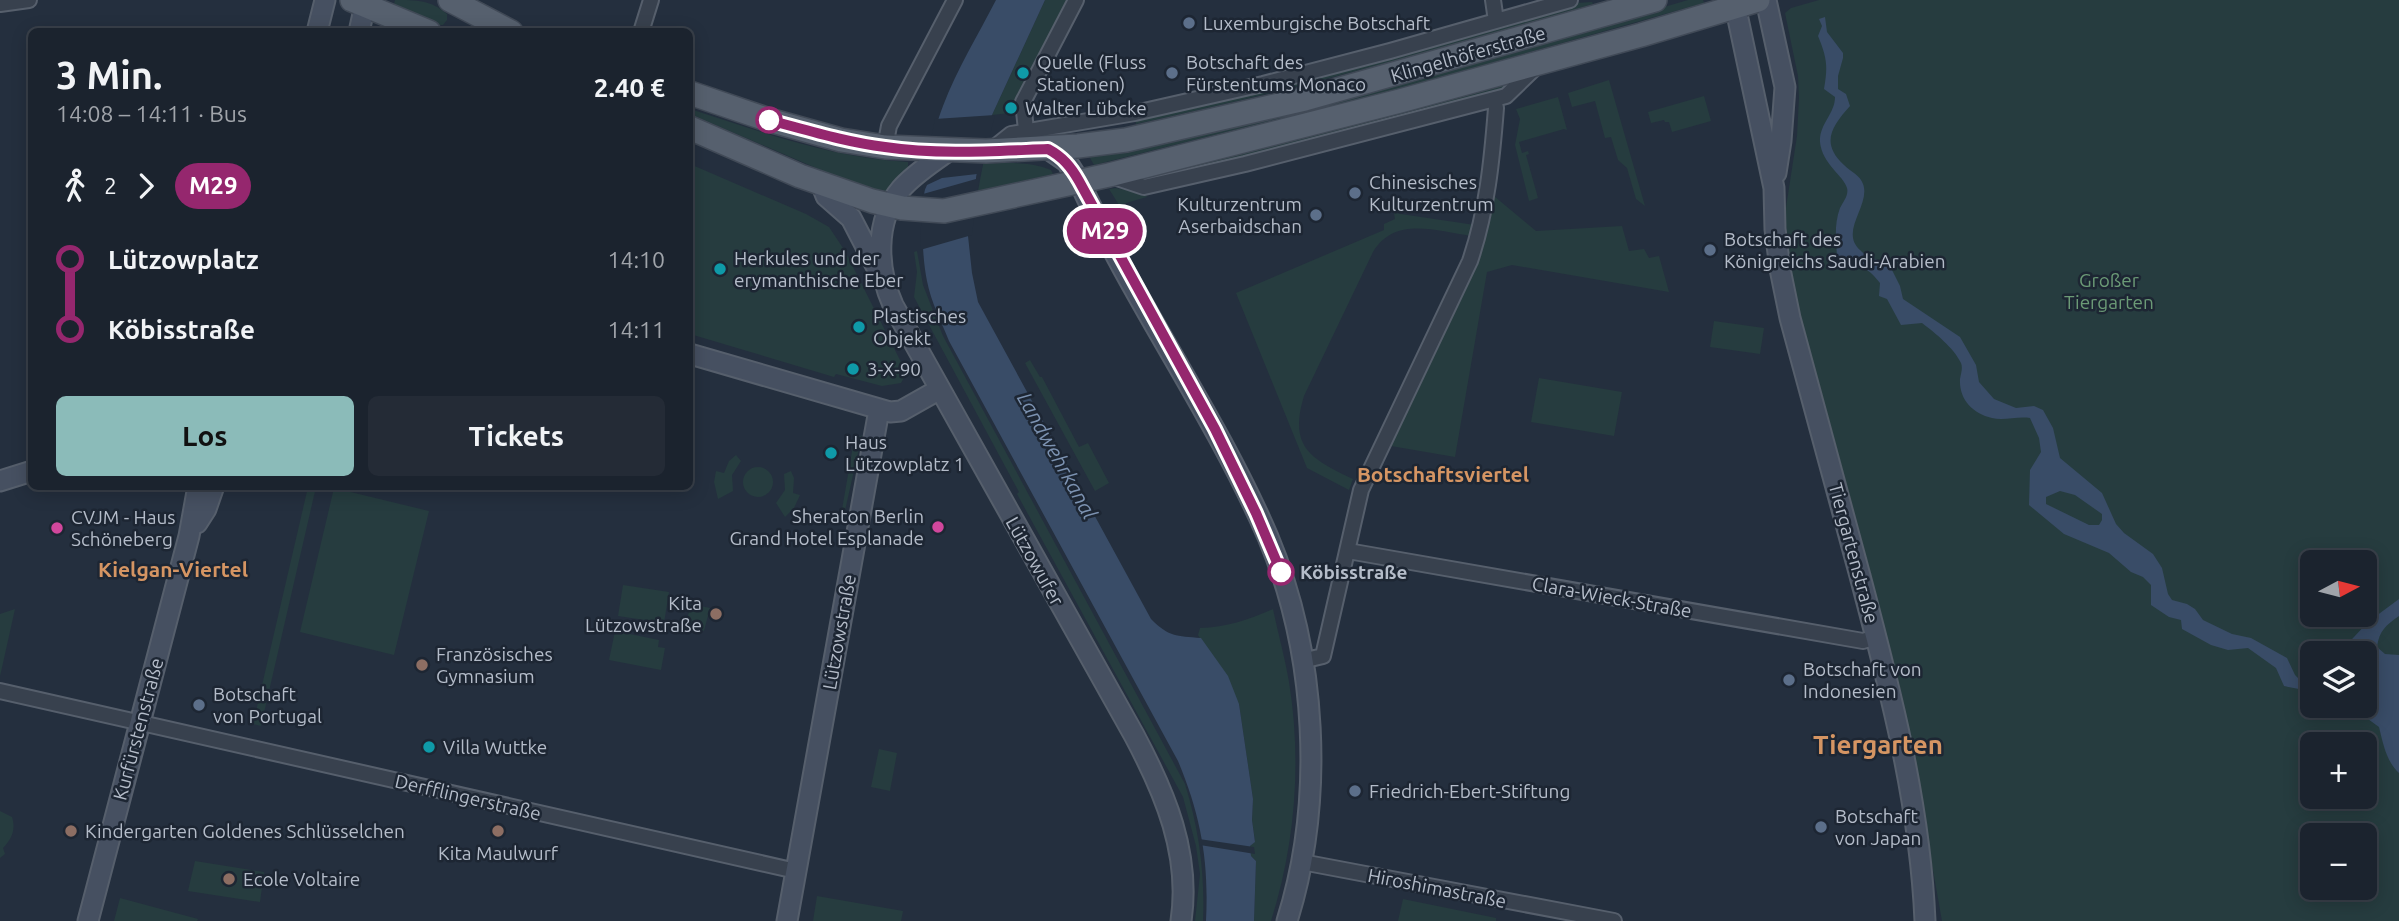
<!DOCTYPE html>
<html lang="de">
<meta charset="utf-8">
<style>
:root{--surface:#1b232e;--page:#242b36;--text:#f1f3f6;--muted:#a0a4aa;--line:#39404a;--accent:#8bbbb9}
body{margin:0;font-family:Ubuntu,sans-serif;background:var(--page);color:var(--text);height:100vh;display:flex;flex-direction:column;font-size:26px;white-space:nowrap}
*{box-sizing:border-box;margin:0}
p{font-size:23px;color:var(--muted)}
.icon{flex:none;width:38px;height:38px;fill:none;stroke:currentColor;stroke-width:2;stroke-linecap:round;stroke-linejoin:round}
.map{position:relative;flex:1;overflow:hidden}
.side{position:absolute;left:28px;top:28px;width:665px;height:462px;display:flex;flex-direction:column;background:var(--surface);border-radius:10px;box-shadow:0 4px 18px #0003,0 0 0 2px var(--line)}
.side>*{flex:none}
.badge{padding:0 14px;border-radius:23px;font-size:24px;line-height:46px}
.needle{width:46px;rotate:83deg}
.fabs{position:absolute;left:2300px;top:550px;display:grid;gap:14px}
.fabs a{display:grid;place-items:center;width:77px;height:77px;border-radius:10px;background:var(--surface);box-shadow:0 4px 18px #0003,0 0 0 2px var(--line);font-size:35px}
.map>.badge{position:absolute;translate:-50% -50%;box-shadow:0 0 0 4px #fff}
.legs{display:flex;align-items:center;gap:10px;height:77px;padding:0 28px;font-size:23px}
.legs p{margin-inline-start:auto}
.overview{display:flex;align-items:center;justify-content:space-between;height:119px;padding:0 28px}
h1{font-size:38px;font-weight:700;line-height:52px}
.cta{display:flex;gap:14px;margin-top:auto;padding:14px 28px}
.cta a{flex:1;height:80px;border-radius:10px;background:var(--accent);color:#111;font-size:28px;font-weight:700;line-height:80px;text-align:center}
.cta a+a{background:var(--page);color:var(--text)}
ul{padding:0 28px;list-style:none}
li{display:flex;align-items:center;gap:24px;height:70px;font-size:26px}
li i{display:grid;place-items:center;width:10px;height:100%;margin:0 9px;background:currentColor}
li i::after{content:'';width:18px;height:18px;margin:-9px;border:5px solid;border-radius:50%;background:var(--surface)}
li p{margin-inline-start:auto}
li:first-child i{background:linear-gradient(#0000 50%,currentColor 0)}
li:last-child i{background:linear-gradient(currentColor 50%,#0000 0)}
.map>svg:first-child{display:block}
.green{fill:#263c3f;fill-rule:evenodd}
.water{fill:#394c67;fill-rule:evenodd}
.pier{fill:#242f3e;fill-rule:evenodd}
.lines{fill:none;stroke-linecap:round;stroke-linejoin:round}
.street-casing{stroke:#565f6c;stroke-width:18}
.secondary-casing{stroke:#565f6c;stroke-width:23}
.primary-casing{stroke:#414a57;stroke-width:26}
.street{stroke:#38414e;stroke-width:14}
.secondary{stroke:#465061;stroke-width:19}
.primary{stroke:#56606e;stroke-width:23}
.line-1-casing{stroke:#fff;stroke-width:16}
.line-1{stroke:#95276e;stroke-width:10}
.service-dot{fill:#5c6f8a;stroke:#1d2633;stroke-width:2.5}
.culture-dot{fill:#0f9aa8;stroke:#1d2633;stroke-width:2.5}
.stop-1-dot{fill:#fff;stroke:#95276e;stroke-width:3.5}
.hotel-dot{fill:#d1479c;stroke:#1d2633;stroke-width:2.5}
.education-dot{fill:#8d6e63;stroke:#1d2633;stroke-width:2.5}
.labels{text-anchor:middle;stroke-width:5;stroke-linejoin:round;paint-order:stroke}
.poi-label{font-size:19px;fill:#b4bcc9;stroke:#1d2633;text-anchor:start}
.street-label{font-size:19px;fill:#b4bcc9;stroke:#1d2633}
.park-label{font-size:19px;fill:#6b9a76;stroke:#1d2633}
.stop-label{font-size:19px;font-weight:bold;fill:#b4bcc9;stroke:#1d2633;text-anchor:start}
.water-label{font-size:21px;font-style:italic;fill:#7c92b1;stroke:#1d2633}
.neighbourhood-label{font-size:21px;font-weight:bold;fill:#d59563;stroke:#1d2633}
.district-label{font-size:26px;font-weight:bold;fill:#d59563;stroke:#1d2633}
</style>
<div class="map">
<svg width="2399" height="921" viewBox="0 0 2399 921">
<rect width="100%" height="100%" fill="#242f3e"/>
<path class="green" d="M395,0C417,0 431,0 447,14V20L443,25H437L400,9L394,4Z
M1045,0H1071L1019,112L992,115Z
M1688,0H1703L1704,3L1410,86L1094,165L1089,156C1292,116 1490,58 1688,0Z
M1819,0H2399V921H1942L1902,695L1858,526L1791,281L1785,214L1797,136L1799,98L1798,76L1785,13L1791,8ZM2312,562H2364V614H2312ZM2312,653H2364V705H2312ZM2312,744H2364V796H2312ZM2312,835H2364V887H2312Z
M1592,2L1593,4C1442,49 1290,91 1136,124L1135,118L1408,52L1577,3Z
M1609,80L1645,206L1636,199L1627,168L1618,160L1611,137L1605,138L1595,101L1572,107L1568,93Z
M1516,81L1510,88L1147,182L1145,179L1148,176L1316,135Z
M1704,96L1711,121L1672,132L1669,122H1665L1664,120L1651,123L1648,112Z
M1558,97L1567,130L1564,129L1519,142L1522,153L1528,151L1529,154L1526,155L1538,198L1529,201L1515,145L1520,119L1516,109Z
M690,109C762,132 832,158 908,162V174L889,194L830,174L690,114Z
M690,164L806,214L829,227L845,251L905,370L906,374L901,383L882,386L836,374L834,377L690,334Z
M983,164C1005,163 1030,161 1051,170L1053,174L978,191Z
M1116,188L1145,194L1147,197L1119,205L1109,189Z
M1494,196L1536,231L1622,226L1629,251L1644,249L1649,258L1659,256L1669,292L1512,265L1487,272L1455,457L1391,446L1478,257Z
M1394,213L1475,225L1471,236C1436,231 1395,216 1373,252L1304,396C1288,448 1312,459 1353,479L1349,490L1307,468L1236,293L1384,230V224L1395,219Z
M917,251L923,285L943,336L1185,784C1199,829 1205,873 1203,921H1195L1200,874L1196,846L1183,797L1017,494L1019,492L914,297L917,272L914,252Z
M1714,321L1764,328L1760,354L1710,347Z
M1030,360L1040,377H1042L1079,447L1088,443L1109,483L1095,491L1025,363Z
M1539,378L1622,392L1614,436L1531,422Z
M862,435L844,515L842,522L840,521L854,440Z
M736,455L741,461L732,475L733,491L718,499L714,482L716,471L724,473L729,461Z
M743 482a15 15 0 1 1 30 0a15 15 0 1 1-30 0Z
M791,471L794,478L793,493L800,495L794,508L785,517L776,503L785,490L784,474Z
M308,487H316L261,726L253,724Z
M334,488L429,511L394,655L300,632Z
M623,585L669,592L664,623L618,616Z
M691,604L710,608L704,631L685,627Z
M15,609L1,672L0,676V614Z
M1273,609C1278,633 1285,658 1289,682C1302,762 1295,845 1271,921H1254L1256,861L1251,856L1250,846L1255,841L1252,820L1253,799L1239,704L1198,635L1200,628C1227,627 1248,620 1273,609Z
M615,631L659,640L658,647L665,648L661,670L609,660Z
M879,749L897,753L890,791L871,787Z
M0,811L12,817C16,829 12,839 3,848L5,854L0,858Z
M195,861L264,872L260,902L188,891Z
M817,896L903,911L901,921H813Z
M120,898L198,919L197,921H114Z
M1403,899L1496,918V921H1398Z"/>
<path class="water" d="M996,0H1045L992,115L977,172L968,236L972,273L978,302L1151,619C1169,637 1176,636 1201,638L1228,676L1239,704L1253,799L1252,820L1255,842L1250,846L1251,856L1256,861L1254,921H1206C1209,861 1201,816 1178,761L949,341C941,321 931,302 927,281C917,233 925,151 943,106C957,69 978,35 996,0Z
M1825,17L1827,32L1843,53V58L1838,76V89L1846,94L1850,106C1832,126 1820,143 1844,165C1851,172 1860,175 1863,184C1871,205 1839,231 1860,250C1868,259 1879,259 1889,264L1900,286L1903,299L1960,337L1976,365L1979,382L1994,399L2016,408L2034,406L2043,410L2053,428L2060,458L2102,493L2116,524L2124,533L2153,554L2162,568L2168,594L2172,600L2187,604L2195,609L2203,620L2232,634L2251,638L2287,658L2295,675L2300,680L2312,675V685L2304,690L2284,686L2276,668L2248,648L2228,650L2211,645L2182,629L2181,620L2169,617L2151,605V585L2143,577L2131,572L2109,553L2064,534L2029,505L2030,470L2041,452L2039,438L2030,418C2017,416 2004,421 1992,418C1972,413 1959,399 1960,379C1961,373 1963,368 1961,363C1954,348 1935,333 1922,323L1901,325L1887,299L1879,296L1880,283C1862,259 1854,270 1837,256C1836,240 1834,224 1840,208C1843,202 1849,195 1847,188C1844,176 1822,164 1820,142C1819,124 1835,114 1835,97L1824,89C1828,66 1827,58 1818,36L1822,26L1819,19ZM2060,491L2075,495L2102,514V520L2099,525H2089L2046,504V497Z
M2399,599V616C2386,625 2379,631 2377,647L2385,654L2399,655V773C2386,761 2383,743 2379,727L2361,714L2357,705H2364V653H2339L2368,622Z"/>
<path class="pier" d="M995,115L979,180L972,235L920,250L923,179L935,119ZM977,174L976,179L923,194L927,185L942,178Z
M1199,839L1254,847L1255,854L1200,845Z"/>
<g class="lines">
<defs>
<path id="street" d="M1493,0L1496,21
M0,4L29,0
M641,32L651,0
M1026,130L1023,102L1076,0
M885,147L889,126L955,0
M991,150L1011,134L1135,113L1263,84L1390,51L1570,0
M1111,176L1144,187L1245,164L1506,96L1537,66
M1348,551L1863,641L1876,637
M1302,661L1323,656L1361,490L1470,261C1487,211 1492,160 1496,108L1494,99
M0,691L796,871
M1302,862L1614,921"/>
<path id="secondary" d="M1734,0L1774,188L1775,229L1780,269L1790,318C1814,404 1837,490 1860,576C1890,689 1920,803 1925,921
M1766,0L1785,87L1781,141L1776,173
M317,32L325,0
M359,32L366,0
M1048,149L1067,162L1079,181C1134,303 1215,414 1268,537C1317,654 1325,800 1287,921
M948,151C932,163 914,174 901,189C874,221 877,269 893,305L1134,735C1165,793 1191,854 1181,921
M821,183L826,196L851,218L879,272
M690,354L890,412L901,411L940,389
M0,481L32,471
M197,523L206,509L214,486
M88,921L189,536L198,486
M787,921L879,410"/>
<path id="primary" d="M352,0L429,32
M450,0L511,32
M690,93L769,120L841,140L885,147L986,151L1078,146L1126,140L1305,99L1655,0
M690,128L800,176L872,201L902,208L944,211L1109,175L1400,101L1641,35L1758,0"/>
</defs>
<use href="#street" class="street-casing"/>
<use href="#secondary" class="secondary-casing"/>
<use href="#primary" class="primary-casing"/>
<use href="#street" class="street"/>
<use href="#secondary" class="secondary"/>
<use href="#primary" class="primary"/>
</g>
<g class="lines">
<defs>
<path id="line-1" d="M769,120C807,130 845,142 885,147C938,155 995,151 1048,149C1063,157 1071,167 1079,181L1215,429L1256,513L1281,572"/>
</defs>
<use href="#line-1" class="line-1-casing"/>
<use href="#line-1" class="line-1"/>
</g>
<g class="service-dot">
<circle cx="1189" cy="23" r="7"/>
<circle cx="1172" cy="73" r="7"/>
<circle cx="1355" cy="193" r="7"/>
<circle cx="1316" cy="215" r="7"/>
<circle cx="1710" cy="250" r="7"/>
<circle cx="1789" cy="680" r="7"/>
<circle cx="199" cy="705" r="7"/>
<circle cx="1355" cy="791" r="7"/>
<circle cx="1821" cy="827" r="7"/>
</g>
<g class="culture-dot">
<circle cx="1023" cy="73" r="7"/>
<circle cx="1011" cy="108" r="7"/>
<circle cx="720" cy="269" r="7"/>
<circle cx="859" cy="327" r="7"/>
<circle cx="853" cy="369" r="7"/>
<circle cx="831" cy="453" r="7"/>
<circle cx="429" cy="747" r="7"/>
</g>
<g class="stop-1-dot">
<circle cx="769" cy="120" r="12"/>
<circle cx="1281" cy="572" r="12"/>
</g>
<g class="hotel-dot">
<circle cx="938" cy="527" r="7"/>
<circle cx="57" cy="528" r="7"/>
</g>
<g class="education-dot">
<circle cx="716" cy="614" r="7"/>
<circle cx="422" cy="665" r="7"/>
<circle cx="71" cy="831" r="7"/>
<circle cx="498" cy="831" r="7"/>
<circle cx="229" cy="879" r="7"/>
</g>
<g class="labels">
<g class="poi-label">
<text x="1203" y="30">Luxemburgische Botschaft</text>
<text x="1037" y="69">Quelle (Fluss<tspan x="1037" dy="22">Stationen)</tspan></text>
<text x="1186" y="69">Botschaft des<tspan x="1186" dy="22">Fürstentums Monaco</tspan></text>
<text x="1025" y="115">Walter Lübcke</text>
<text x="1369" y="189">Chinesisches<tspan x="1369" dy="22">Kulturzentrum</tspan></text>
<text x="1302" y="211" text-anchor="end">Kulturzentrum<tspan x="1302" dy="22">Aserbaidschan</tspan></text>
<text x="1724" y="246">Botschaft des<tspan x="1724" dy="22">Königreichs Saudi-Arabien</tspan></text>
<text x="734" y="265">Herkules und der<tspan x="734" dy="22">erymanthische Eber</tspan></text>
<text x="873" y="323">Plastisches<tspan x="873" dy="22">Objekt</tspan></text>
<text x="867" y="376">3-X-90</text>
<text x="845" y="449">Haus<tspan x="845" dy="22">Lützowplatz 1</tspan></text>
<text x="924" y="523" text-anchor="end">Sheraton Berlin<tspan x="924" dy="22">Grand Hotel Esplanade</tspan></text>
<text x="71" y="524">CVJM - Haus<tspan x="71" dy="22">Schöneberg</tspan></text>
<text x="702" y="610" text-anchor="end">Kita<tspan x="702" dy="22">Lützowstraße</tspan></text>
<text x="436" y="661">Französisches<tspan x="436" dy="22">Gymnasium</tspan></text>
<text x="1803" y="676">Botschaft von<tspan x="1803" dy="22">Indonesien</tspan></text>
<text x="213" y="701">Botschaft<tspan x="213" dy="22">von Portugal</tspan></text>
<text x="443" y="754">Villa Wuttke</text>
<text x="1369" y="798">Friedrich-Ebert-Stiftung</text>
<text x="1835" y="823">Botschaft<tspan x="1835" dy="22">von Japan</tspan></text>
<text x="85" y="838">Kindergarten Goldenes Schlüsselchen</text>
<text x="498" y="860" text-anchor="middle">Kita Maulwurf</text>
<text x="243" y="886">Ecole Voltaire</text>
</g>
<g class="street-label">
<text transform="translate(1468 54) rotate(-16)" y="7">Klingelhöferstraße</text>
<text transform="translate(1854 553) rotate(75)" y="7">Tiergartenstraße</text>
<text transform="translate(1035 561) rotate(61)" y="7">Lützowufer</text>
<text transform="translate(1612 597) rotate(10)" y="7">Clara-Wieck-Straße</text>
<text transform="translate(839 632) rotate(-80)" y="7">Lützowstraße</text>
<text transform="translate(138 729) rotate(-75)" y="7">Kurfürstenstraße</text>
<text transform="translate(468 797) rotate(13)" y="7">Derfflingerstraße</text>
<text transform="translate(1437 888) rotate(11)" y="7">Hiroshimastraße</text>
</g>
<g class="park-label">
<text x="2109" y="287">Großer<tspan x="2109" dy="22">Tiergarten</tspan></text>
</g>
<g class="stop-label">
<text x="1300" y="579">Köbisstraße</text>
</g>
<g class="water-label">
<text transform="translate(1057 456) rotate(61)" y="7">Landwehrkanal</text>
</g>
<g class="neighbourhood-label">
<text x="1443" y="482">Botschaftsviertel</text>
<text x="173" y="577">Kielgan-Viertel</text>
</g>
<g class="district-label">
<text x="1878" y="754">Tiergarten</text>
</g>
</g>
</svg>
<div class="fabs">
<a><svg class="needle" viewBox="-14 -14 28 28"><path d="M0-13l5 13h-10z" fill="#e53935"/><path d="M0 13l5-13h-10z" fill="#a0a4aa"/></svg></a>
<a><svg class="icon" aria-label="layers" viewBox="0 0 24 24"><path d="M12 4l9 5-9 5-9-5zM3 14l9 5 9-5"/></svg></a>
<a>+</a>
<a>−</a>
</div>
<b class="badge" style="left:1105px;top:231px;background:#95276e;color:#fff">M29</b>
<section class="side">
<div class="overview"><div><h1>3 Min.</h1><p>14:08 – 14:11 · Bus</p></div><b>2.40 €</b></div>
<div class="legs"><svg class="icon" aria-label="walk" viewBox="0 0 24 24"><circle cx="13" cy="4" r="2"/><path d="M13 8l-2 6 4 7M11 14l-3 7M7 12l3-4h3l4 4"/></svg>2<svg class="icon" aria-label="forward" viewBox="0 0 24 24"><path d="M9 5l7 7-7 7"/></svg><b class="badge" style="background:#95276e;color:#fff">M29</b></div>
<ul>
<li><i style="color:#95276e"></i><b>Lützowplatz</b><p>14:10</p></li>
<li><i style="color:#95276e"></i><b>Köbisstraße</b><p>14:11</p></li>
</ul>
<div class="cta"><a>Los</a><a>Tickets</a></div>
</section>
</div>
